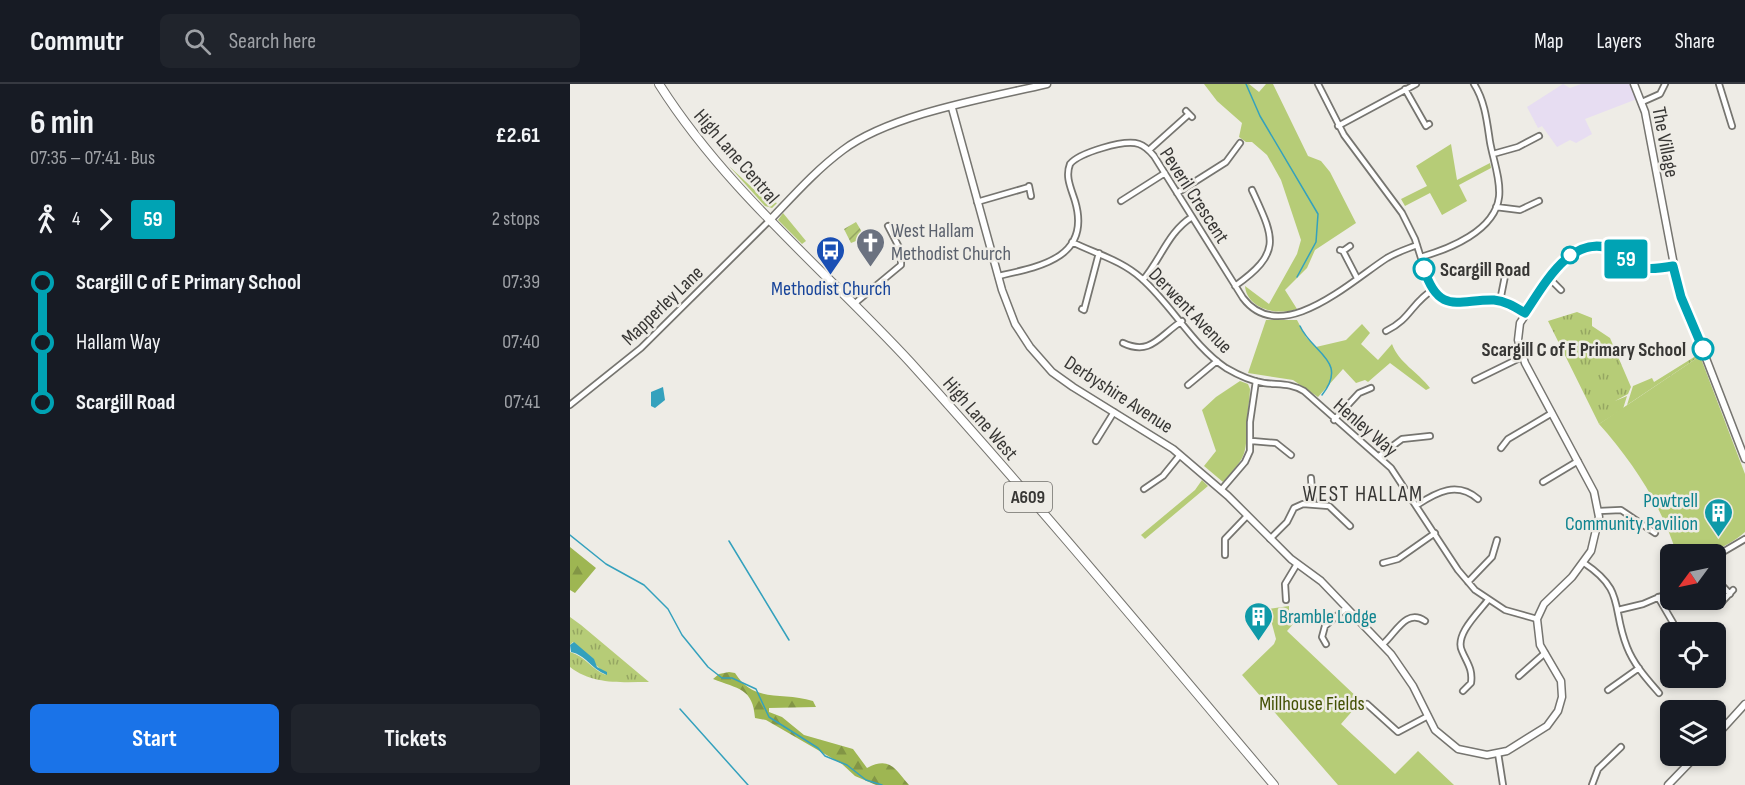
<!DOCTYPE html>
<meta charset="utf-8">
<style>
:root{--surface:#171b24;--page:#20242c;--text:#f1f3f6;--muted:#9ea1a6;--line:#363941;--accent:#1a73e8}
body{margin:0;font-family:"Sofia Sans Condensed",sans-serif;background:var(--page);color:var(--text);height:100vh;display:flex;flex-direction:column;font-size:22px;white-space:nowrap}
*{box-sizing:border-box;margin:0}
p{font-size:20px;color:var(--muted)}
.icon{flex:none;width:33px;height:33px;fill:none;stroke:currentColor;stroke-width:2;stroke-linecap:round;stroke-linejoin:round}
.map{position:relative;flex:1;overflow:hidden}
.side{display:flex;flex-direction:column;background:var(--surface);width:570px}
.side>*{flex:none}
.badge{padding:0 12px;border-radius:4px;font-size:21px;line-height:39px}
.needle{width:39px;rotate:237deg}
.tools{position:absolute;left:1090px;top:460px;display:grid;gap:12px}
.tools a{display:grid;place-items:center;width:66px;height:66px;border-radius:9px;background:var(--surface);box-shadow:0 3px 9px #0003;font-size:30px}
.map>.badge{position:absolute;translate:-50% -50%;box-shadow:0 0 0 3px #fff}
.legs{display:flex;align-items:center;gap:9px;height:66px;padding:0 30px;font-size:20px}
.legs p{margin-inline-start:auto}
.headline{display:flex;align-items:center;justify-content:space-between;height:102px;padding:0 30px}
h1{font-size:33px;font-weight:700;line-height:45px}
.cta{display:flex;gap:12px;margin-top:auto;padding:12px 30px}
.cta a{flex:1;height:69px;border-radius:9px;background:var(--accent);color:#fff;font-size:24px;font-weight:700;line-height:69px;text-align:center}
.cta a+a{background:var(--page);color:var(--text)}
ul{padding:0 30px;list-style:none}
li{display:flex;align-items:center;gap:21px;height:60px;font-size:22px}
li i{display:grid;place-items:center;width:9px;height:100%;margin:0 8px;background:currentColor}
li i::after{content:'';width:15px;height:15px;margin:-8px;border:4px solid;border-radius:50%;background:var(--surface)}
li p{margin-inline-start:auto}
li:first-child i{background:linear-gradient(#0000 50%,currentColor 0)}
li:last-child i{background:linear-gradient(currentColor 50%,#0000 0)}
header{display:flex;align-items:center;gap:36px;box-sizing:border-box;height:84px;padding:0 30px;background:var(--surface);border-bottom:2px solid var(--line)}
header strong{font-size:28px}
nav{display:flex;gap:33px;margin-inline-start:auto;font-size:21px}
.search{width:420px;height:54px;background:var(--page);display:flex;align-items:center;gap:15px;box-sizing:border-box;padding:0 21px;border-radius:9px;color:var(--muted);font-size:22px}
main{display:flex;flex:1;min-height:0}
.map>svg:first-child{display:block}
.commercial{fill:#e7ddf2}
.grass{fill:url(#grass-tufts)}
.forest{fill:url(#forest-firs)}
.park{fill:#b6cc77}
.garden{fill:url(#garden-furrows)}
.water{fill:#34a1bd}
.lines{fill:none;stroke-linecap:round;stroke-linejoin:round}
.stream{stroke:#34a1bd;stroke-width:1.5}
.minor-casing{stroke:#767570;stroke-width:8}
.tertiary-casing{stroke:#767570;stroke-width:9}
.primary-casing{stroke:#767570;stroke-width:10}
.minor{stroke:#fff;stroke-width:4.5}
.tertiary{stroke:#fff;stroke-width:6}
.primary{stroke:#fff;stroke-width:8}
.line-1-casing{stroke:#fff;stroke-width:14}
.line-1{stroke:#00a3b4;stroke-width:9}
.stop-1-dot{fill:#fff;stroke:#00a3b4;stroke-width:3}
.labels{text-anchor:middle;stroke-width:5;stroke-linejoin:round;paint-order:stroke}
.shield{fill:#eeece6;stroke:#6f6d6a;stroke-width:1.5}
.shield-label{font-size:18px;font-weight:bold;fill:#383735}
.street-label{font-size:20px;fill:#383735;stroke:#eeece6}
.worship-label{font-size:20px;fill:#5b616d;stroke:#eeece6;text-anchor:start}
.stop-label{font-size:20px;font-weight:bold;fill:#383735;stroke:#eeece6;text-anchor:start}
.transit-label{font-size:20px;fill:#164399;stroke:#eeece6}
.culture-label{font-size:20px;fill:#0d838f;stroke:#eeece6;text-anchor:end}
.park-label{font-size:20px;fill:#435104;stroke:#eeece6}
.quarter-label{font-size:22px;letter-spacing:1.5px;fill:#383735;stroke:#eeece6}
</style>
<header>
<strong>Commutr</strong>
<div class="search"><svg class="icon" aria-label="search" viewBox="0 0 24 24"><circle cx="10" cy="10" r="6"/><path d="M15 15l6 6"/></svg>Search here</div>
<nav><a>Map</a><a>Layers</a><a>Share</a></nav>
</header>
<main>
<section class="side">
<div class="headline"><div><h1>6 min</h1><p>07:35 – 07:41 · Bus</p></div><b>£2.61</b></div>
<div class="legs"><svg class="icon" aria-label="walk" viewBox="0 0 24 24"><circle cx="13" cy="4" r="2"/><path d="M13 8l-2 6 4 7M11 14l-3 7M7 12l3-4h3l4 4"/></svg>4<svg class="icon" aria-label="forward" viewBox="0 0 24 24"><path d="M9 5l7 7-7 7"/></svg><b class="badge" style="background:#00a3b4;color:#fff">59</b><p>2 stops</p></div>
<ul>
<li><i style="color:#00a3b4"></i><b>Scargill C of E Primary School</b><p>07:39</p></li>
<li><i style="color:#00a3b4"></i><span>Hallam Way</span><p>07:40</p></li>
<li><i style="color:#00a3b4"></i><b>Scargill Road</b><p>07:41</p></li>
</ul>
<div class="cta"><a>Start</a><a>Tickets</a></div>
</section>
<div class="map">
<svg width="1175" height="701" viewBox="0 0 1175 701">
<defs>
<pattern id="grass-tufts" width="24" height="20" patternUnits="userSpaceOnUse" patternTransform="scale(1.5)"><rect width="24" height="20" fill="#b6cc77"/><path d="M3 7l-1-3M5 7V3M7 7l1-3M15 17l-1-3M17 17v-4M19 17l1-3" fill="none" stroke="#95a662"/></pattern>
<pattern id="forest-firs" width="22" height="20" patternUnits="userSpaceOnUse" patternTransform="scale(1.5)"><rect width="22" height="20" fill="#9eb652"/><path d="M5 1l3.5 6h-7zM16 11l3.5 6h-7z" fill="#829545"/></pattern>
<pattern id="garden-furrows" width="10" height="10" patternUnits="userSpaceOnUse" patternTransform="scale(1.5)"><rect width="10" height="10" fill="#b6cc77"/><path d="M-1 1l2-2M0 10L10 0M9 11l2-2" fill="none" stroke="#95a662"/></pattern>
</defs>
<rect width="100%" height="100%" fill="#eeece6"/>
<path class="commercial" d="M993,0L1000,4L1011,0H1059L1067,15L1015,35L1022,50L1006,59L1000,56L987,63L972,42L968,44L957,23Z"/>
<path class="grass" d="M159,82L192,113L207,119L202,124L195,122Z
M213,129L236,157L232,160L208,136Z
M1007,228L1022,234V242L1040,254L1061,303L1058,310L1045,317L1057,312L1053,325L1029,340L978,237Z
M1129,270L1130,272L1057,321L1063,302L1082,294L1084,298Z
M632,396L638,402L575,455L571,451L625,406Z
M0,533L11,541L79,598C51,598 23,601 0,583V568C15,572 21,585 36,591L3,558L0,561Z"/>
<path class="forest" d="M0,463L26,484L5,509L0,506Z
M159,588L165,589C184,620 212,607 243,617L246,623L199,624V628L212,633L234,651L283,665L297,684C320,672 325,685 339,701H306L285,692L272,680L196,636L185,634C183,604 168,605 143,595L149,590Z"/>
<path class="park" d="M634,0H679L689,8L696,0H703L738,72L751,77L760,88L786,139L745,166L737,184L715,206L727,225C707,232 677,225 675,202L699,220L727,170L731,156L711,96L697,71L682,58H676L669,53L672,39L647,17Z
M881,60L887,96L920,79L921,84L889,101L897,117L872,131L860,109L835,122L831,115L857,102L846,82Z
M696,236H727L736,253L746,263L776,256L792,240L800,249L791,260L808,276L822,260C829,279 848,288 860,304L856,306L820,279L798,298L795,296L786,299L773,285L748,313L723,296L678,289Z
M1130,272L1175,390V448C1154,466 1135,471 1107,471C1092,422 1063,378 1029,340Z
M670,297L678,300L680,305C680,316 677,327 677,339C676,373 676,372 653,398L634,382L646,367L632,326L646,313Z
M719,522V533L724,539L717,547L791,617L771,640L825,690L848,667L884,701H768L672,591L704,560L706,555L698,525Z"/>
<path class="garden" d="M286,138L301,163L290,169L286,157L281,159L274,145Z"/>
<path class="water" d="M93,303L95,316L85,324L81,322V308Z
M4,558L24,575L27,583L37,588V591C20,584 16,571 1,568L0,561Z"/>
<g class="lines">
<path class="stream" d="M676,0L690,32L748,130L746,158L727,193
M730,242C742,269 779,277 752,311
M0,451L36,480L74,501L98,525L112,551L138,583L152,594H162L186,605L199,633L248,664L255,672L277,681L296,696L312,701
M159,457L219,556
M110,625L178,701"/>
<defs>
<path id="minor" d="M748,0L774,51L832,129L845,155L857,193L867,209L885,219L930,217L955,229
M1149,0L1162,42
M835,5L856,42L859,40
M1072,18L1090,10L1095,0
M616,27L622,33
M768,42L846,0
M579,66L618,31
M923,70L948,63L969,52
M459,102L461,112
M607,109L656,78L670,59
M551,117L595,89
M407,118L459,103
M926,123L950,126L969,117
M502,158C526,170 551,176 571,194C602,221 622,261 656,284C668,291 680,297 694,299C709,301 721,299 734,307L821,384L888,486L905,506L935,526L967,535
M770,166L773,167L780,162
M773,167L787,194
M851,173C879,165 925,147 929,113C931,96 923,75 920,58C917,38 915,17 904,0
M428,192C469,183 522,174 505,117C501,104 495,93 500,80C509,69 554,55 569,60C575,62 579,66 584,72L673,214C711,264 781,197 817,174C827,168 837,165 847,161
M980,195L991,206
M573,196C591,175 598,148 622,133
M665,202C713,168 704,154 682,106
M930,217L936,187
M284,220L331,181V167L318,142
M512,225L514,226L529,169
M816,247C841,235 841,219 864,205
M553,259C581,272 589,252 612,237
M905,296L952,273
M618,301L647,277
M0,321L71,264L200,136
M764,336L789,309L801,304
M526,357L544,328
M682,357L706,359L721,371
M931,364L938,355L982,329
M809,372L832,355L860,352
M741,394L743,419
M973,398L1008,377
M574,405L593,392L610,371
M651,406L675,378L680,367V338L686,297
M847,421C867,408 887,397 908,415
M1029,427L1051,426L1085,449
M700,455L717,438L724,424L733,420L759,422L780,442
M655,471V455L677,432
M1146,472L1175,455
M813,479L828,475L865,449
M1014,479C1056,507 1041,523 1057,563C1064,581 1077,595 1089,609
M1146,495L1160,510
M898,498L922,473L927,456
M1088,513L1109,549
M716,516L715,500L727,480
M1149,521L1163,506
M1048,526L1073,520L1101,508
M756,560L752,553L755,542L776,524
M813,560C826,549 836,524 855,537
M949,592L975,569
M1038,606L1069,584
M893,607L901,599C903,585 897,579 892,567C884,551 909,528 918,516
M797,620L828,648L858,632
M928,669L933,701
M1022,701L1028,685L1051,663"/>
<path id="tertiary" d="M1064,0L1075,28L1108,202L1175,375
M382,24L432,206L445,240L460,263L482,288L503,303L603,365L658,412L721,475L751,497L821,570L843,602L865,646L888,665L917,671L937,667L977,642L988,627L992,613L991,597L970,561L967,535L974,520L1002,493L1021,467L1029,433L1024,408L955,279L948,256L950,239L986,186L1009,166L1025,162L1039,164L1075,185L1103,182
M200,136C223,112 246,86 273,66C321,30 417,14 477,0
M1146,652L1175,620
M1098,701L1126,672"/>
<path id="primary" d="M89,0C156,106 255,186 340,278C465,416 584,559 704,701"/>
</defs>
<use href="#minor" class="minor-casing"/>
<use href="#tertiary" class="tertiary-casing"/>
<use href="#primary" class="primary-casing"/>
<use href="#minor" class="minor"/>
<use href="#tertiary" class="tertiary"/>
<use href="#primary" class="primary"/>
</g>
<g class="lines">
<defs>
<path id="line-1" d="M854,185C869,232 889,215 924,216C936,217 945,223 955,229C974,201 1002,147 1044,166C1075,181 1063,189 1103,182L1111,213L1133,265"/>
</defs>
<use href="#line-1" class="line-1-casing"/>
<use href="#line-1" class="line-1"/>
</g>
<defs>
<symbol id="church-pin" viewBox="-11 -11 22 30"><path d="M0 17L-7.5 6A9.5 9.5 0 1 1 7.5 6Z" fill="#6b7280" stroke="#eeece6"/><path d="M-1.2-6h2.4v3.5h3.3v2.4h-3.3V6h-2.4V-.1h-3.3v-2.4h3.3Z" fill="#fff"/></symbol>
<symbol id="bus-pin" viewBox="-11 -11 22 30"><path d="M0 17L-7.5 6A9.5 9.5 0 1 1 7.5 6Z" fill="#1a4fb4" stroke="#eeece6"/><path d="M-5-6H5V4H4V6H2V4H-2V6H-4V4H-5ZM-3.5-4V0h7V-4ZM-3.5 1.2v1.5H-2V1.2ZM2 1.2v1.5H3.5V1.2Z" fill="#fff"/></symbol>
<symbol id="building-pin" viewBox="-11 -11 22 30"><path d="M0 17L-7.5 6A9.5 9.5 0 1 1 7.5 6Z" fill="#0f9aa8" stroke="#eeece6"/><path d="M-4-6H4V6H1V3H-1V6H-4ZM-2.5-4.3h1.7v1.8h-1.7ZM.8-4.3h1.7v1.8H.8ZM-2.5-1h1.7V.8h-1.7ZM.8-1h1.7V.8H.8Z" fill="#fff"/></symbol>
</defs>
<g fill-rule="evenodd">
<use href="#church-pin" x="284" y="142" width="33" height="45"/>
<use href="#bus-pin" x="244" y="150" width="33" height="45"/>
<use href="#building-pin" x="1132" y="412" width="33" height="45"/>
<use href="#building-pin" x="672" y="516" width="33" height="45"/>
</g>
<g class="stop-1-dot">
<circle cx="1000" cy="171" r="8"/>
<circle cx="854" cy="185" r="10"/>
<circle cx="1133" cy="265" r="10"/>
</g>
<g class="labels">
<rect class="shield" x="434" y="398" width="48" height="30" rx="4.5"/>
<g class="shield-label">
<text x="458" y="419">A609</text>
</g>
<g class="street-label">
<text transform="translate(1096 58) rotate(79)" y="7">The Village</text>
<text transform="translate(167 72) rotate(49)" y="7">High Lane Central</text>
<text transform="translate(625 111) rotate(57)" y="7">Peveril Crescent</text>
<text transform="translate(92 221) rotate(-44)" y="7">Mapperley Lane</text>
<text transform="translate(621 226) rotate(46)" y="7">Derwent Avenue</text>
<text transform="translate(549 310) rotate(33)" y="7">Derbyshire Avenue</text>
<text transform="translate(411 334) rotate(49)" y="7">High Lane West</text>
<text transform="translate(796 343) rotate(41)" y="7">Henley Way</text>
</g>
<g class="worship-label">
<text x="321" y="153">West Hallam<tspan x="321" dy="23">Methodist Church</tspan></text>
</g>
<g class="stop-label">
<text x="870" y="192">Scargill Road</text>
<text x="1116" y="272" text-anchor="end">Scargill C of E Primary School</text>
</g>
<g class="transit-label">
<text x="261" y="211">Methodist Church</text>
</g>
<g class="culture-label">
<text x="1128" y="423">Powtrell<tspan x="1128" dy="23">Community Pavilion</tspan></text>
<text x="709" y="539" text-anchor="start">Bramble Lodge</text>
</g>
<g class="park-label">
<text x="742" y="626">Millhouse Fields</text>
</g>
<g class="quarter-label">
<text x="793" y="417">WEST HALLAM</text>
</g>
</g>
</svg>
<div class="tools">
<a><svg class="needle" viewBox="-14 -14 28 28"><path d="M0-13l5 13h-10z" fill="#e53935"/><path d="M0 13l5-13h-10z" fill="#9ea1a6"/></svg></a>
<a><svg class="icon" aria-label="locate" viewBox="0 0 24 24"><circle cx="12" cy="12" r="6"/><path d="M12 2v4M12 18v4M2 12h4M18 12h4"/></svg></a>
<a><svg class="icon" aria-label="layers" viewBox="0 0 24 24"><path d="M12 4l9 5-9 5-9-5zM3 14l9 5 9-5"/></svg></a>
</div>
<b class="badge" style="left:1056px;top:175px;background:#00a3b4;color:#fff">59</b>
</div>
</main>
